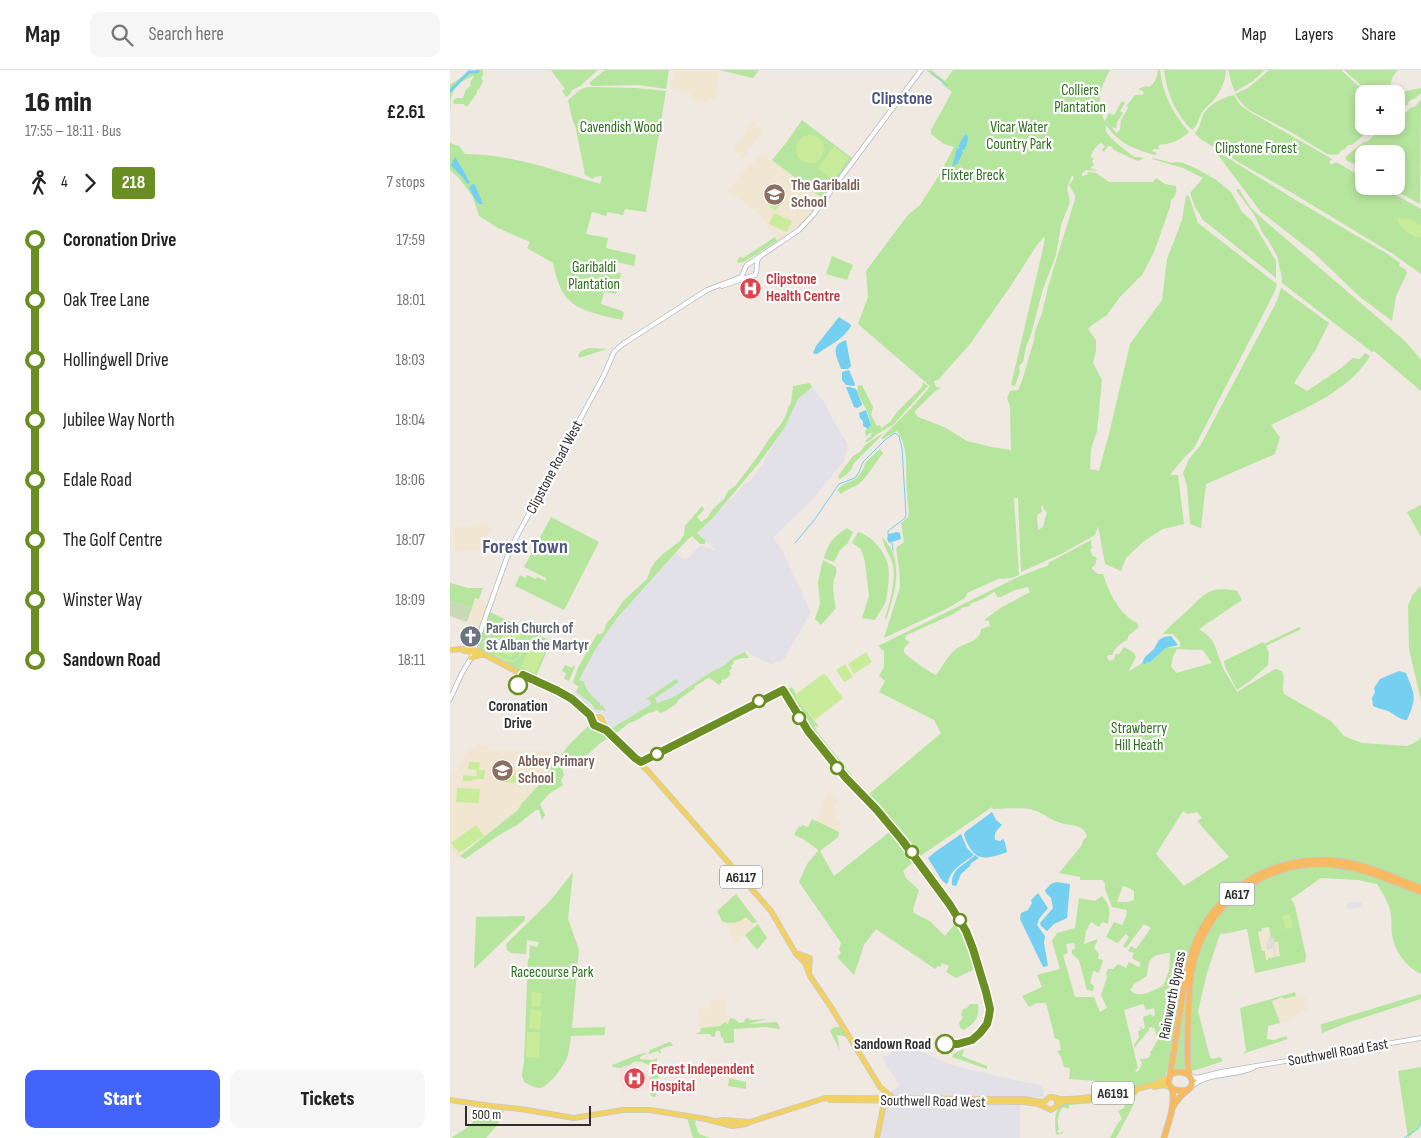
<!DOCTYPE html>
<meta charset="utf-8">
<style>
:root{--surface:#fff;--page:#f6f6f6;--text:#222;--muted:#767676;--line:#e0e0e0;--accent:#4264fb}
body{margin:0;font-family:"Sofia Sans Condensed",sans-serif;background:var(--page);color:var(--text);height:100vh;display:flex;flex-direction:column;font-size:19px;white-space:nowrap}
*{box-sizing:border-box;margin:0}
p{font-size:16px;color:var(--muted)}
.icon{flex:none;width:28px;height:28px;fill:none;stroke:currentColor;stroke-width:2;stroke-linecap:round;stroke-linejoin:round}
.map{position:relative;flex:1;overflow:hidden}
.side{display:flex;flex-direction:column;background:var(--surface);width:450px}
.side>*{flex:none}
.badge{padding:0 10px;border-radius:4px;font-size:18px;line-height:32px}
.buttons{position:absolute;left:905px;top:15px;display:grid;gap:10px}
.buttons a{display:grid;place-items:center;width:50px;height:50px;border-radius:10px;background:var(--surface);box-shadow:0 2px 8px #0003;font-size:25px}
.scale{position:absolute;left:15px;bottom:12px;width:126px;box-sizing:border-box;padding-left:5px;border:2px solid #2e2e2e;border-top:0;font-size:14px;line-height:18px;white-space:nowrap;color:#2e2e2e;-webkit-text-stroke:4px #fff;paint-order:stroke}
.map>.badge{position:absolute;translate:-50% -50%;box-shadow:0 0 0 2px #fff}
.legs{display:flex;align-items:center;gap:8px;height:55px;padding:0 25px;font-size:16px}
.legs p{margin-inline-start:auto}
.headline{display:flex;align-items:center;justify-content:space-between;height:85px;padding:0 25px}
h1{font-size:28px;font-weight:800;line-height:38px}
.button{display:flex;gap:10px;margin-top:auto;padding:10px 25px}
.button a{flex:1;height:58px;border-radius:10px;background:var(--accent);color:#fff;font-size:20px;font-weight:800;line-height:58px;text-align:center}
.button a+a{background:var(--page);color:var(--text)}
ul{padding:0 25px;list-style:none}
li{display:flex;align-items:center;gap:18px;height:60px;font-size:19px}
li i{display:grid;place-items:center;width:8px;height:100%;margin:0 6px;background:currentColor}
li i::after{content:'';width:12px;height:12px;margin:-6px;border:4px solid;border-radius:50%;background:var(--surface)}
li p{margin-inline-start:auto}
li:first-child i{background:linear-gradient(#0000 50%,currentColor 0)}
li:last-child i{background:linear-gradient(currentColor 50%,#0000 0)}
header{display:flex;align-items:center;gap:30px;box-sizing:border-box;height:70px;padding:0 25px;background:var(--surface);border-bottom:1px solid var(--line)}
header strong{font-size:24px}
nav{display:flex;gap:28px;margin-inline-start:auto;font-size:18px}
.search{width:350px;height:45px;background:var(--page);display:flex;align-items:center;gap:12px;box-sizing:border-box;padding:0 18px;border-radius:10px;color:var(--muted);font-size:19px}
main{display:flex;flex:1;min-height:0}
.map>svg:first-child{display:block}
.industrial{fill:#e3e1e8}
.education{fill:#f0e6d1}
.medical{fill:#f5dfe0}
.green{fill:#b6e59e;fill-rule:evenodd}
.cemetery{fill:#c8d9b8}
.pitch{fill:#c9ec9a;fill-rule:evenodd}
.plaza{fill:#dfdcd8}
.water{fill:#75cff0}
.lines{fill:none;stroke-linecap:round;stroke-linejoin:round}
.stream{stroke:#75cff0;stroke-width:1}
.river{stroke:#75cff0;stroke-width:3}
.secondary-casing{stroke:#b4b7c1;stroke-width:5.5}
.primary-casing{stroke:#c9c9c9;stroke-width:6}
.trunk-casing{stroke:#c9c9c9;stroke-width:7}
.secondary{stroke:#fff;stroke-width:4}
.primary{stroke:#f2d163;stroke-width:4.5}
.trunk{stroke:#f8ba60;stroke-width:5}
.line-1-casing{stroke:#fff;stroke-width:11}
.line-1{stroke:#6b8e23;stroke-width:8}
.stop-1-dot{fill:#fff;stroke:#6b8e23;stroke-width:2.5}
.labels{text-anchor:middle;stroke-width:4.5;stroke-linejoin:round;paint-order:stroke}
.shield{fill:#fff;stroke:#6d6d6d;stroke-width:1}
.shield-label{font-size:14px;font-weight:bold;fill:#2e2e2e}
.park-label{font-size:15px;fill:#2c6e1b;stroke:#fff}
.education-label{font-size:15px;font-weight:bold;fill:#785e54;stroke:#fff;text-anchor:start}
.health-label{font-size:15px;font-weight:bold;fill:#be3a42;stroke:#fff;text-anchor:start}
.street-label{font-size:15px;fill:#2e2e2e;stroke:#fff}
.worship-label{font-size:15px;font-weight:bold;fill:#5b616d;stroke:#fff;text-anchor:start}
.stop-label{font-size:15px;font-weight:bold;fill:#2e2e2e;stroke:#fff}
.quarter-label{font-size:18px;font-weight:bold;fill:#4d5680;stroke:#fff}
.district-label{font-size:20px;font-weight:bold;fill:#4d5680;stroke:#fff}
</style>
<header>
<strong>Map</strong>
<div class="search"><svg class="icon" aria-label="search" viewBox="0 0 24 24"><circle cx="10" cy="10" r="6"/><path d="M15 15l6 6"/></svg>Search here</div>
<nav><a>Map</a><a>Layers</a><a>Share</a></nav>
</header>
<main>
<section class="side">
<div class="headline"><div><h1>16 min</h1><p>17:55 – 18:11 · Bus</p></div><b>£2.61</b></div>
<div class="legs"><svg class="icon" aria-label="walk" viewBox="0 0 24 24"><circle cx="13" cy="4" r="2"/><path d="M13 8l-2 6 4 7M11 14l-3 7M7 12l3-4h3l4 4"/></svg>4<svg class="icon" aria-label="forward" viewBox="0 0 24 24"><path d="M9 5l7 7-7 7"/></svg><b class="badge" style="background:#6b8e23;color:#fff">218</b><p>7 stops</p></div>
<ul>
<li><i style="color:#6b8e23"></i><b>Coronation Drive</b><p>17:59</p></li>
<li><i style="color:#6b8e23"></i><span>Oak Tree Lane</span><p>18:01</p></li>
<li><i style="color:#6b8e23"></i><span>Hollingwell Drive</span><p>18:03</p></li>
<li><i style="color:#6b8e23"></i><span>Jubilee Way North</span><p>18:04</p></li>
<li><i style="color:#6b8e23"></i><span>Edale Road</span><p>18:06</p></li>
<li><i style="color:#6b8e23"></i><span>The Golf Centre</span><p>18:07</p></li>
<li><i style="color:#6b8e23"></i><span>Winster Way</span><p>18:09</p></li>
<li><i style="color:#6b8e23"></i><b>Sandown Road</b><p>18:11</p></li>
</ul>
<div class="button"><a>Start</a><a>Tickets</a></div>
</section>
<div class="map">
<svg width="971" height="1068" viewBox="0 0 971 1068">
<rect width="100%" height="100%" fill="#efe9e1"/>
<path class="industrial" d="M362,317L375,333L381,346L398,375L394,391L380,408L361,431L323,468L331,478L361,542L346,568L334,589L329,592L327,591L321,595L319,593L301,585L297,580L290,585L282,588L275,595L261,602L230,623L221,628L201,634L159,660L157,654V649L152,643H144L123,624L129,616V608L145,580L167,548L226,482L229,486L236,490L251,475L266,481L248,463L261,450L280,428L282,429L295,413H298L314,393V390L334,359L348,329Z
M912,831V837L897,839V833Z
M438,973L467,980L505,996L568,1011L593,1015L594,1027H570V1068H429L434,1040L437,1036L442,1034L443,1024L439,1023L450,1016L432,987L441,985L440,981L437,975Z"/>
<path class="education" d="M224,0H261L270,2L265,29L259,28V31H255V37H253V31L241,30V24L221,20Z
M302,52L314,60L293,88L282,80Z
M313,84L372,128L353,153L327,171L310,144L278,121L292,103Z
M37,453L41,459L38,462V479L5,481L4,458Z
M26,528L35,531L34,534L38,535L29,559L17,555Z
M27,674L43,680L99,681L103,687L104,691L88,716L72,733L68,740L6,788L0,777V709L18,680H20L21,678L25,677Z
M377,721L380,723L387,730L388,733L383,737L388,743L385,746L390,753L389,762L366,752Z
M286,824L306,851L313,846L315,848L284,875L276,853L272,851L267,841Z
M842,831L845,836L857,892L805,903L797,858L804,856Z
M856,924L858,939L849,942L839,950L830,953L822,931L832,927L834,929Z
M274,929L280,955L251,958L250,959L249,939H260V932Z"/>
<path class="medical" d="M304,209L307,210L312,227L304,228L301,225L293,228L289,213Z
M178,992L180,996L182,997L183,1002L198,1004L201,1021H173L169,994Z"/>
<path class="green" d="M27,0H33V5L31,8L33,11L29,19L27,20V23L17,37L13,34H6L3,33C5,27 8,28 13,28L16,19L21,16L20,13L24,6C14,8 3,17 1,28C0,33 1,36 0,41V15L13,6Z
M101,0H148L130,16L122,20L120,24L116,27L112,21L115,19Z
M155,0H219L216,19L188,15L142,16L139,13Z
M269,0H309L303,8Z
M476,0H481L495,11L503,0H660C649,20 646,33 656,54L655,51L659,43L664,45L672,31L675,33L670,41L673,43L667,52L666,59L663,57L662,58L667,63L670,60L671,50L678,38L677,35L685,25H693L694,22L688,19L696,16L699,17C705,14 707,6 708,0H710C713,25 723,44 739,62C734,67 727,71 720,73C715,75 713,73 708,76L709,79H704L702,81L707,83L704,85C681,77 671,75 656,55C656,59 655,59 657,63C660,68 680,85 685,87C688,87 691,87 694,88L688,91L664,80L661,76H658L654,82L651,79H653L655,76L651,73C646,76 641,82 641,87L644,89L642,91L644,95L640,98L649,101L636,100L632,103V106L637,105L638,102L646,103L659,112H703L706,108L715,114L726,116C727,122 726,126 721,130L720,137L704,182L692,205L670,227L657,245L642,255L638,259L646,270V281L643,293L652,310L647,361L641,379L640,399L649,401L660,360L680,274L712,230L717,189L732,150L736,125L739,126L748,153L827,214L824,223L744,378L733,389L720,405H728L734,454L713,459L694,471L676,488L671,501L655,494L648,456L645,465L611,484L571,502L568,428H564L569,505L561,508L548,509L530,517L517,523L515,528L496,539L434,568L450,517L449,498L446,478L454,472L451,453L458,447C460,439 457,432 457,423C455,403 460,379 447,361L433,369L431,368C448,351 466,335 480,316L408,254L418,227L416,201L457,146L470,135L488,107L504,77L494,74L481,64V60L502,22L492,14L493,13ZM622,105L624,108L619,115L625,125V129L598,217L592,243L585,262L584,270L572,311L568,320L560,321L557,328L560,336L561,380L542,377L517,371L494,357L468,347L465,343L466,340L484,322L491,318L486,317L484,311L488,310L520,274L560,217L587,175L594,167L595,168L592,183L561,315L565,316L570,301L569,296L573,292L576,277L582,261L593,219L606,185L611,155L620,132L617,118ZM591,436H593L594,440L597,441L593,457L588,460L587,445L592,442Z
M714,0H776C776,11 769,24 762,32C758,36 753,39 751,44C747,52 749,54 742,60C725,43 717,24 714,0Z
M778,0H815L803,11L785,22L782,15Z
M819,0H891L917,24H914V56H926C917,62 910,68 902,75H898L895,79L890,81L889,84L886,85L877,84L841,62L799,40C793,35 789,30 785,24L798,18Z
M894,0H948C938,11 943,12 938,24H921Z
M138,17L186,18L216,21L196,142L175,139L173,145L158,142L156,146L142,142L136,164L158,168L156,178L186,185L184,196L161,191L162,202L171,203L166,224L154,222L151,234L172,241L174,243L172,250C151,245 121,241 111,219C107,211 105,202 103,193L77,178L80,172L48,158L29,146L23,127L9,108L0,100V73L9,76L15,84C62,84 106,101 150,114L152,106L144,107L143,109L135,105L126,59L122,48L118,30L131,19Z
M971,18V23L967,27L959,31L957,35L946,42V26L956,21Z
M784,25L790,35L800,42L882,89L879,92L881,95L886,92L914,108V116H923L926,119L929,118V116L932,117L971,139V204L943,184L839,121L790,93L752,70L745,64C746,61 748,59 749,57C751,53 751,49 753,45C758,35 773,27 784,25Z
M970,30L971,31L970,134L937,116H946V84H914V100L907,98V95L897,91L895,87L914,72L918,71C923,67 928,60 935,59L937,56H946V49C950,46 952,43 957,42L960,38L966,36Z
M352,50L402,88L372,128L322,90L336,73Z
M770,83L844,129L936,183L950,193L949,196L955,199L957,203L946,226L942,251L910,227L864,183L811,142L768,85Z
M704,88L722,93L727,92L733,93L745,98L765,109L781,122L792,142L802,151L826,191V208L753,150L745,137L740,123L753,108L733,98L702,89Z
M789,119L800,137L815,151L955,271L971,290V321L924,281L922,282L832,213V208L827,186L818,170L812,162L805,146L786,120Z
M325,167L327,171L294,192L287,193L289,187L293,188Z
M382,186L403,195L397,210L376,204Z
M831,218L879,253L866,279L844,313L857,321L890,299L903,288L910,289L915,283L920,286C899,321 857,337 821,355L830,367L825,384L756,414L751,458L740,454L737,416L733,403L739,389L750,376L827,231Z
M139,278L157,279L129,288L128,285L131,281Z
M473,312L478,316L443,355L427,364L418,372H416L415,371L421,366L422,363H420L416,367L415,361L421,355L418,343L407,322L408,316L412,315L423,337L421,345L427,356L430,355L431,358L440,352L447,342L472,317Z
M360,313L362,317L348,329L334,359L309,393L261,450L247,463L256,471L255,474H250L242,466L237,470L167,548L145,580L129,610L134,612C135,619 144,629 150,633V636L152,635L156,640L155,641L153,640H146L141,633L126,622L129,617L123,613L128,598L147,564H151L154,561L156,554L164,545L173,531L197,509L201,498L205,492L213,484L230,471L234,465L235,456L252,436L254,439L253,441L247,447L251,452L257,448L263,439L274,429L278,421L285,416L308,386L319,369L331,354L337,343L338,337L341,333L343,316Z
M433,363L429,368L404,393C403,399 395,407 389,409L388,406L403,386L411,381L415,375Z
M430,379L433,383C426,392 417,407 409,414C403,418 398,418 391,424L387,420L394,414L406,409L412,401L416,392Z
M971,435V467L957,442Z
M101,447L149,472L114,540L65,516L70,505L75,508L77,505L86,509L87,507L96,511V508L74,497Z
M397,458L403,462L398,473L390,480L384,492L374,488C379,472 383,467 397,458Z
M408,462C422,466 434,480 438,495C440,501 438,522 436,530C435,536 428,544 425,550L412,548L419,526L415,492L411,479L402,473Z
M432,466C435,471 441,477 443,483C451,505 443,529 436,550L435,547C440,535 447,505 442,492C439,483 433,476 432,466Z
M641,470L642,478L640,480L643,486L647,488L645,495L642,497L643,500L648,504H653C659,523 669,544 687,553L689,557L678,566V569C672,573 665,577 662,585H658L657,587L659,591L664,589L666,584H669L674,577L684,583L686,587L678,602L692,593L696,595V592L699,593L716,578L730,577V572L723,564H713C721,554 730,548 739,539C757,522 760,516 787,521L792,530L749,559C768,571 765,580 773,598C777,606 783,614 787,622L825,599L832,601C836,608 831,616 834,624L881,651L894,666L912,673L957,676L964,673L969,670L971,666V904C956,897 945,882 942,865C941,859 942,852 941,846C940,834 933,824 927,814L908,810L871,808L841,829L845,836L856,886L855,892L805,903L797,859L774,864L771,863L769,867L757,903L748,941L760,987L762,989L770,987L773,991C758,996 733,1007 718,999C717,1001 716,1005 714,1006C705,1015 672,1019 660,1020L659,1016H652L647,1011L619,1009L620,998L614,997L611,987L607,981L611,980L609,970L605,968L596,933H587L579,937L572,926L592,917L587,905L610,899L602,871L607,863L625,858L629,828L645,831L652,826C661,835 660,843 658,854L652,852L649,857L641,852L636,861L634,874L648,869L644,878L649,884L648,889L653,890L649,903L643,901L640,913L644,916L643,921L637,920L629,890L622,884V880L625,879L624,873L616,874L618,883L613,885L625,927H644L650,942L657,938L651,925L657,907L656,904L658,899H663L668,894L676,898L679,892L689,897L691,893L682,888L684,883L678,881L681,876L686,879L701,858L694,854L676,878L673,876L679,867L676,864L667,873L656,867L664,852L672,855L676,847L677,840L662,837L655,819V814L653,810H630V807L609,803L632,775L633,770L637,767C634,752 619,757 608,752C599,749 592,742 583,740C570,737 555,739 543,739L542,737L469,787L437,746L418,725L491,663L484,650L429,622L435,611L429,606L434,597V581L428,576L568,507L599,495L598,493ZM578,517L580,522L552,537L534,550L539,551L540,556L531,559C530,573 514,572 505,580C497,587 492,597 486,605C482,604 455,585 454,582C453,577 457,575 460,572L455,569L457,565L499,546L510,540L511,538L520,536L521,533C529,532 538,525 545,522L547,527H551L565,520ZM727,579L753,580L762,593L726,603L721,596L723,587ZM733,741L738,744L747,742L752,748L747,751L779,787L734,816L706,784ZM673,816L679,818L684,821V830L678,832H667ZM819,857L821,868H824V872H828L830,886L818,888V890H816L815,881H812L808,862L812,861V858ZM720,883L719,901L713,916C703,920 689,930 680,920L684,914L697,906C699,886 701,885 720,883ZM693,934L696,940L704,938L705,945L702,947L701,944L693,947L695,958L692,959L691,956L690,957L691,960L688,961L689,967L684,975V978L699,960V958L701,957L705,959L706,965L709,968L700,983L701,984L698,988L692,989L690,988L692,994L689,1000L687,1002L685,1001L688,998L674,940Z
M373,490L386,497C387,503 386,504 384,509C382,518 384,530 386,538L371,555L365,549L370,534L368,512Z
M0,513L18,518H33L29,529L25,528L22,538L0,531Z
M970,516L971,521V631L959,579L958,536L962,526Z
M40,542L101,571L85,609L28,579L32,560Z
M849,557L851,559L816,576L819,583L818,595L800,611L787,620L775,597L774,591L813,572L814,574Z
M295,582L299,588H292L283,591L284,593L281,596L282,598L279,601L281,604L276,609L271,610L272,612L269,615L260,608H258L244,617L245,618L228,630L227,633L216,641L210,643L207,640L201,643L200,642L187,650L179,653L164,665L159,660L201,634L200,630L196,629L226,609L229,612L205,628L207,633L221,628L230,623L261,602L275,595L282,588Z
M115,595L122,598L124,595L125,596L119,611L114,609L116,603L112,601Z
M342,617L346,624V628L368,655L367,658L366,656L365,657L368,663L401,704L405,712L407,713L405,714L395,705L357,657L336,623L335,620Z
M141,653L142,656L159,668L153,671L124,696L119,691L114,692L110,690L114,705L111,710L113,715L99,724L90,734L95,745L92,750L89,740H86L67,755L49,765L15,789L10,786L68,740L72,733L88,716L102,695L104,691L102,688L105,682L111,685L118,676Z
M362,749L389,762L388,767L370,781L384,806L442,760L465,790L453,801L456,808L469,820L463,839L464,843L481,852L495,866L508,850L522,880L527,898L506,908L496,902L499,896L492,893L490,897L488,896L485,899L426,859L414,875L404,905L387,887L391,883L389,880L391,873L349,812L357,794L368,781L367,779L353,769L344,765L349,756L351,757L352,755L358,757Z
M123,802L118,849L129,880L122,958L155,957V963L154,965L121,966C120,973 119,984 116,990C112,998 98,1018 89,1018C84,1018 78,1014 74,1012L72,1005L74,991L78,889H79L80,875L87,877L89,872L77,870L76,884L61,883L57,880L56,876L57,873L100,831Z
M286,824L307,852L302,853L296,847C289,853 281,855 272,851L267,841Z
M75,846V850L24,899L26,847Z
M308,854L317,868L307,880L295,865Z
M845,922L846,926L834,929L832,927L822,931L830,953L818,956L817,969L824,970L836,966L838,969L792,984L796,981L790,938Z
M971,924V929L897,953L872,963L871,955L872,954Z
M520,934H528C530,946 525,955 513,960V959H511L509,953L513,947L511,945L513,939L517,938Z
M280,948C283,948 287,950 289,953L294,952L295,949L297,948L301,950L317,949L298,954L327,952L330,959L315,957L284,959V973H274L273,967L271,968L270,961H266L265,966L262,967L260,964H245L250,962L251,958L270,956L275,952L278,954Z
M384,957H391L397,967L387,965L390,980L380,961Z
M219,972H221L223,976H219L211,979L210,981L212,983H209L208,981L199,984L198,983L190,987V989L203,990L207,988V997L210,1002L208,1005L209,1007L208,1010L213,1012L207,1013L206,1026L204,1027L201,1026C200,1022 200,1013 199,1008L205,1005L203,996C194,995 195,990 183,992L180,995L175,996L171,998L163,997L162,995L190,984L198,983L200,980Z
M514,979L512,986L537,996V999L502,987L503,984Z
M971,997V1055L958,1068L948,1001Z
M279,1008L296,1012V1019L278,1016Z
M654,1030L655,1032L619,1035V1039L613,1037C609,1041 606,1053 609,1059L607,1061L610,1064L612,1061L613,1063L608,1065L607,1063V1065L606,1064C605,1054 603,1042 612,1034Z
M679,1031L684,1034L666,1068H660L668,1053L672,1049L668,1041L674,1038L676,1032Z
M39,1040H44L48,1042L52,1040L54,1042L51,1044L48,1054L36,1068H1L15,1059L22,1053L25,1048L38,1042Z
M237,1048L246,1051L245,1054L249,1064L260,1068H243Z"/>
<path class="cemetery" d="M0,531L22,538L17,552L0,546Z"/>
<path class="pitch" d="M346 79a14 14 0 1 1 28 0a14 14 0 1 1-28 0Z
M384,76L399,88L383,110L368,98Z
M327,124L334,130L325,141L318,135Z
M324,143L342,151L337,162L319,154Z
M949,148L960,149L971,156V167L967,168C959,163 952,159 947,151Z
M59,554C75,555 82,563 75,578C71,585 70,590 62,592C44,589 40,583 49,566C52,561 53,557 59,554ZM58,556C66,555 77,561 77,570L68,588L62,591L49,585L46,580L61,587L72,564L57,557L46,580C46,572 52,560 58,556Z
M81,575L95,581L85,603L71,597Z
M416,582L422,592L404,604L398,594Z
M395,594L403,607L394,612L386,600Z
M373,604H375L393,628L365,650L346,628V624Z
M19,692H30L29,700H35L34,709H23L22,711H13V705L27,706L26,700L18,699Z
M50,702L66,703V713L50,712Z
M7,718L30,719L29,733L6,732Z
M26,755L34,766L9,783L1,773Z
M840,844L843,857L835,859L833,846Z
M82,922L92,923L90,936H81Z
M81,939L92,941L90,959L79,958Z
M77,962H90L89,988L76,987Z"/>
<path class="plaza" d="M821,865V868H824L826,887H824V884H825L823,878L817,880L816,872L819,871L818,866Z"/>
<path class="water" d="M517,64C519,71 517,74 514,80H511L513,82L508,93L502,97L507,78L510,79L508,76L514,66Z
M5,87L13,100L20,113L17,114C13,106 6,102 1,95Z
M23,114L25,115L33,134H29C25,130 21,122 19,117Z
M389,247L400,254L401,256C393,270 379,275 367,284H365L363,283L366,276Z
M396,270L401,296L398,299H391C387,286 379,276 396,270Z
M399,300L405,314L404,316L396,315L392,310V302Z
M396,317H400L406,319L412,334L411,336L407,338L404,337Z
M416,340L421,355L418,359L413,356V351L410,348L409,343Z
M447,462L450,463L451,469L439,473L437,469L438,464Z
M721,566L728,575L716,578L699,593L696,592V595L692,593L695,587L704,579L709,570L714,567Z
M949,601L956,603C965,625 967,627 957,650C948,650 943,642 935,640C931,639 927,638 923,636L922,628L925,622L924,618L930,609Z
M542,742L546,750L552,755C547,760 544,762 545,770L550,771L553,769L555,772L557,782C533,791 523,791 514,765L515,762Z
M511,764L517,778L524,785C514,793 500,799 498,813L496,814L491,809L478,788L485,782Z
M525,785L529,788L521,793L520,796L511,804L506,816L502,815C501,798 514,796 525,785Z
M606,812L620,814L617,848L604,854L597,861L591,856L590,853L603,838L601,828L596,823L595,820L601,814Z
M588,823L598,838L589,849L587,855L595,866L594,873L598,896L593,897L570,849L571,843L578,840L582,833L581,830Z"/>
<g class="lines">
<path class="stream" d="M481,3L497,15
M345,473L365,449L389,414L405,408L409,402L413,392L435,370L445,363L449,366L452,378L456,445L455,448L438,461V464
M442,473L443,480
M954,1068L968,1059L971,1053"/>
<path class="river" d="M0,21L19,2H27L28,0"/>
<defs>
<path id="secondary" d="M272,216L305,205C309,200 304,194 309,188
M0,629L12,603L21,588L60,479L154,305L164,282L173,274L257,220L291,207C295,203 293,199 297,195L349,160L363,145L471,0
M740,1006L747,1008L771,1002L971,968
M741,1017C757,1002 784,1007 803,998"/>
<path id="primary" d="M0,580L22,578L73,605L117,625L133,638L140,645L145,656L156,661L198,701L321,841L346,884L355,893L360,906L381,937L430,1017L442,1027
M12,580L33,585
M21,588L30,585
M143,651L146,647H150L152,649L156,659
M349,884L360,888L359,901
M704,1017L714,1015L721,1018
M0,1030L41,1036L71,1039L124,1048L173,1040H200L256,1049L282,1056L296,1054L300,1052L375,1028L548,1029H575L591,1032L595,1031
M380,1030L573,1032L588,1034L601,1040L607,1036V1031L606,1028
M595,1031L600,1027C604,1027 608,1029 612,1029C632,1029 704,1020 718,1007
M608,1035L612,1032L652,1029L685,1022
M267,1051L273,1050L300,1052
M427,1068L435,1028"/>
<path id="trunk" d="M720,1005C721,999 722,993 723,987C729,952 732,916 742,882C762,820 825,783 888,791C917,794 944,808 971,818
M739,1005C736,988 738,969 738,952C739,928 739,903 747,881C765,828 818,793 873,794C907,795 940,810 971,822
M723,1037C725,1033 727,1030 730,1027C735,1021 746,1017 741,1008C740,1005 738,1004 735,1003C729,1001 724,1002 720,1005L718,1013L722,1019L731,1021L738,1020
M714,1068C718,1053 726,1035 722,1019"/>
</defs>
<use href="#secondary" class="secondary-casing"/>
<use href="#primary" class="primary-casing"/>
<use href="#trunk" class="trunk-casing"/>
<use href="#secondary" class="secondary"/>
<use href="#primary" class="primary"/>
<use href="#trunk" class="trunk"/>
</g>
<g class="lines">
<defs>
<path id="line-1" d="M68,615L73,605L108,621L122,629L140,645L144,655L156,660L185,688L191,692L333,620L358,661L396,708L426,739L452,770L500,835L516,861L523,879L536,922L540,939L539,946L537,954L530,963L522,970L508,974H495"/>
</defs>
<use href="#line-1" class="line-1-casing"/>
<use href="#line-1" class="line-1"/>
</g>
<defs>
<symbol id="school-disc" viewBox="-11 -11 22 22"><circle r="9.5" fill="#8d6e63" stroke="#fff"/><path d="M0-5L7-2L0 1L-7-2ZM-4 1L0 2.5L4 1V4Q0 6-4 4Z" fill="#fff"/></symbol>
<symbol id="hospital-disc" viewBox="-11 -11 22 22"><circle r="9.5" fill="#e0444e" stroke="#fff"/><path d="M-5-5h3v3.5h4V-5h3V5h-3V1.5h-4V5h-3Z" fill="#fff"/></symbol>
<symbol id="church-disc" viewBox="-11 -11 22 22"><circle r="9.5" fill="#6b7280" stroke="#fff"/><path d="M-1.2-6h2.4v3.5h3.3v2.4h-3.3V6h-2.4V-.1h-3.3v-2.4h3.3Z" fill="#fff"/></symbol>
</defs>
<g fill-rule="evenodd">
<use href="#school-disc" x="312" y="112" width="25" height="25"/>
<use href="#hospital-disc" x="288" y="206" width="25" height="25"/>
<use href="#church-disc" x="8" y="554" width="25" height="25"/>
<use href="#school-disc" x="40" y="688" width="25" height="25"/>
<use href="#hospital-disc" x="172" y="996" width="25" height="25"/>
</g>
<g class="stop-1-dot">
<circle cx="68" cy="615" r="9"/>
<circle cx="309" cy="631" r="6"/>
<circle cx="349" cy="648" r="6"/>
<circle cx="207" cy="684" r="6"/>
<circle cx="387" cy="698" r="6"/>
<circle cx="462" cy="782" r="6"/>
<circle cx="510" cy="850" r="6"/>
<circle cx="495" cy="974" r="9"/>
</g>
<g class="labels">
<g class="shield">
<rect x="270" y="795.5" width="42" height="23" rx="4"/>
<rect x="769.5" y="812.5" width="35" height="23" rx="4"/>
<rect x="642" y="1011.5" width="42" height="23" rx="4"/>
</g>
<g class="shield-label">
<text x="291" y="812">A6117</text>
<text x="787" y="829">A617</text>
<text x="663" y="1028">A6191</text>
</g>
<g class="park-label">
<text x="630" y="25">Colliers<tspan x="630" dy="17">Plantation</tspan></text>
<text x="171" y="62">Cavendish Wood</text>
<text x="569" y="62">Vicar Water<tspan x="569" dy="17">Country Park</tspan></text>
<text x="806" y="83">Clipstone Forest</text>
<text x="523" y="110">Flixter Breck</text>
<text x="144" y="202">Garibaldi<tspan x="144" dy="17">Plantation</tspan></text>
<text x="689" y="663">Strawberry<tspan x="689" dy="17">Hill Heath</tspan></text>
<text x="102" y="907">Racecourse Park</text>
</g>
<g class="education-label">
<text x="341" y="120">The Garibaldi<tspan x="341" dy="17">School</tspan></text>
<text x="68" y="696">Abbey Primary<tspan x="68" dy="17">School</tspan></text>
</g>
<g class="health-label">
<text x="316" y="214">Clipstone<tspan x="316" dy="17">Health Centre</tspan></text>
<text x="201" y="1004">Forest Independent<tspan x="201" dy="17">Hospital</tspan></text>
</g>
<g class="street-label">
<text transform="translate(104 397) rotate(-62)" y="5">Clipstone Road West</text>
<text transform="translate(722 925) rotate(-79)" y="5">Rainworth Bypass</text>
<text transform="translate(888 982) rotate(-10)" y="5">Southwell Road East</text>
<text transform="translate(483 1031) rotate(1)" y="5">Southwell Road West</text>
</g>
<g class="worship-label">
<text x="36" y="563">Parish Church of<tspan x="36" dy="17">St Alban the Martyr</tspan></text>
</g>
<g class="stop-label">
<text x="68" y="641">Coronation<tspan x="68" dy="17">Drive</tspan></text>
<text x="481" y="979" text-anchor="end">Sandown Road</text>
</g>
<g class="quarter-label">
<text x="452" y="34">Clipstone</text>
</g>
<g class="district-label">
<text x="75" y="483">Forest Town</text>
</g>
</g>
</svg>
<div class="buttons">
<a>+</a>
<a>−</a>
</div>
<div class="scale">500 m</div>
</div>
</main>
